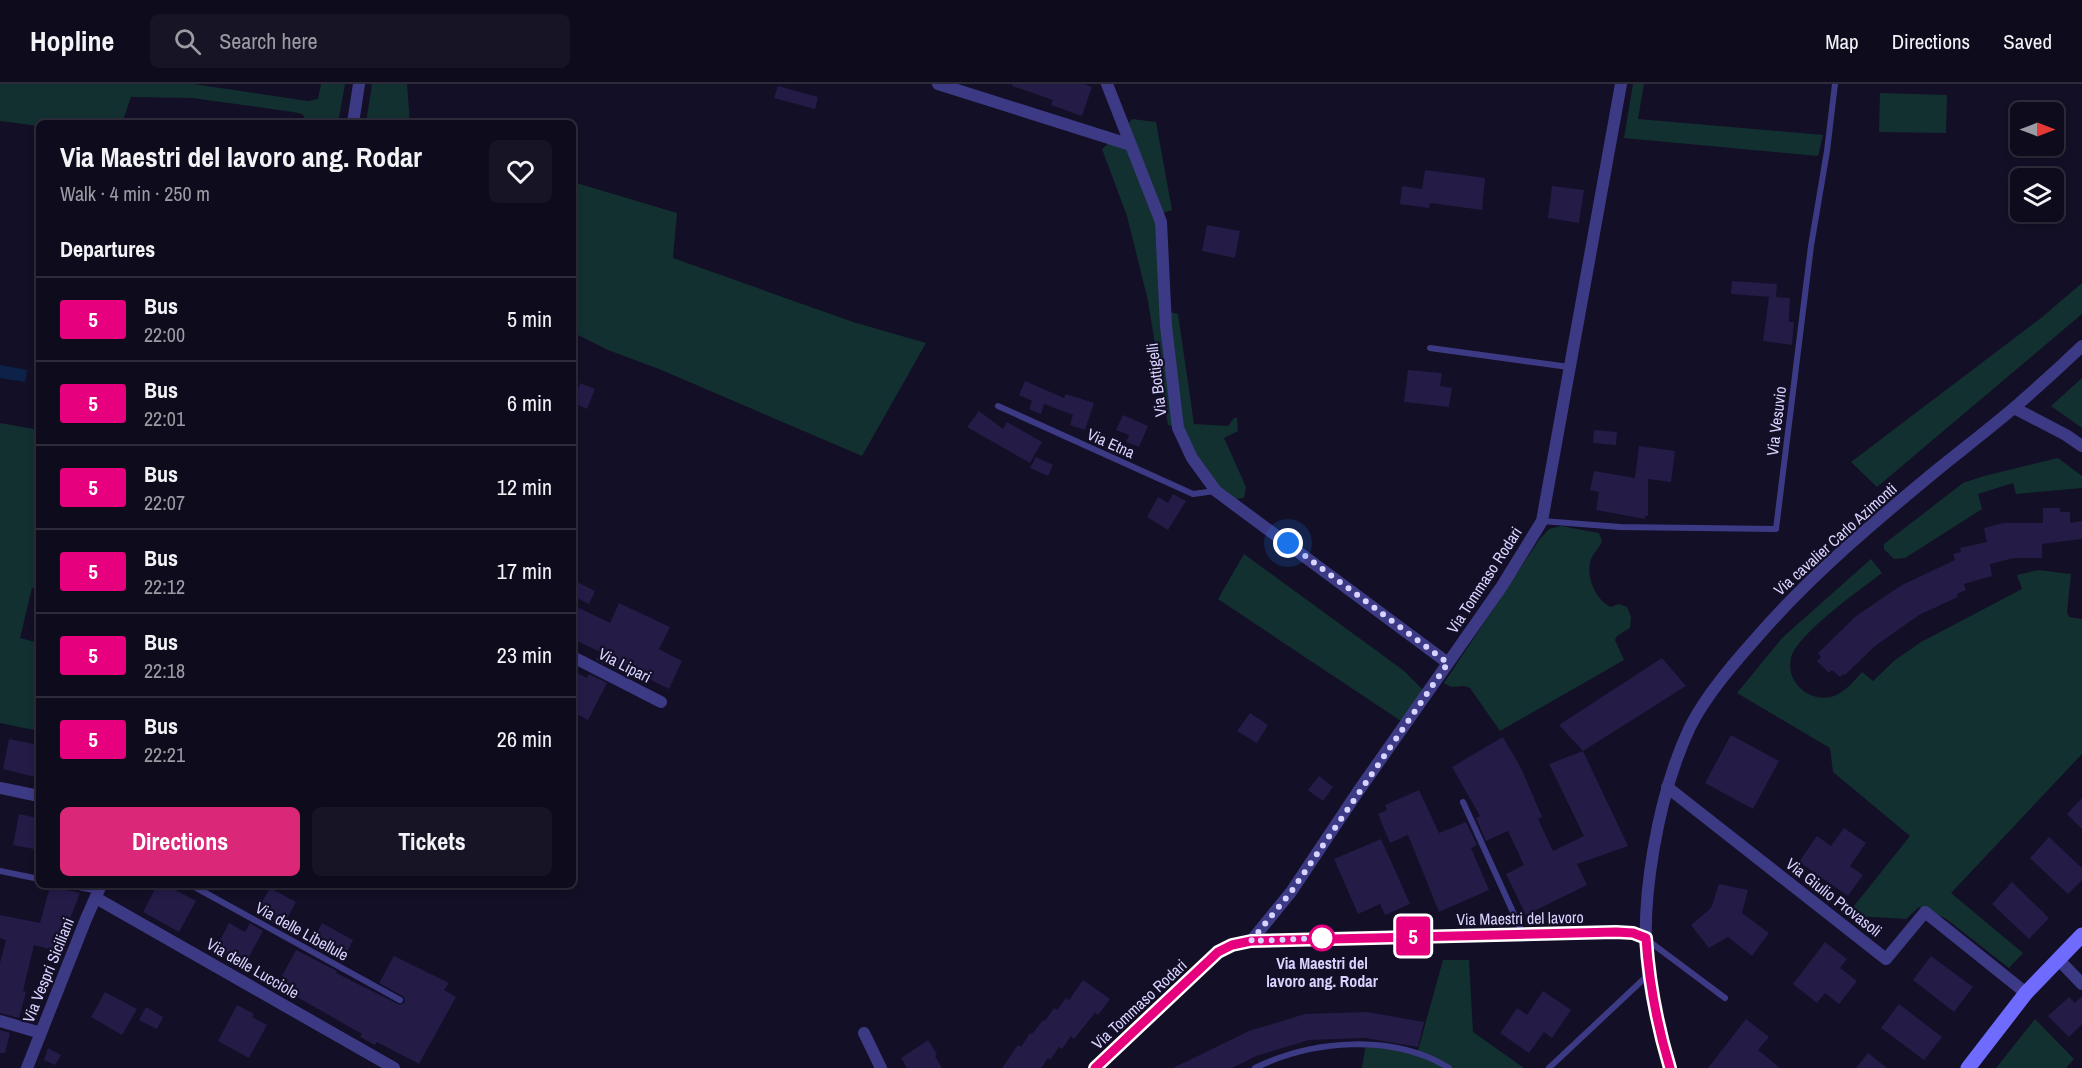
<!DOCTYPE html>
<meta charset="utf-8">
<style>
:root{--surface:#0e0b1c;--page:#171425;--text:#f1f3f6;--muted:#9b9ba3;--line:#2e2b3b;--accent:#db2777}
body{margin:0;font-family:"Archivo Narrow",sans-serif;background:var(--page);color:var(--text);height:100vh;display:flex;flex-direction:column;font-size:22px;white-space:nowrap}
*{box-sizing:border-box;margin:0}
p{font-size:20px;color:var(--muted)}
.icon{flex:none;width:33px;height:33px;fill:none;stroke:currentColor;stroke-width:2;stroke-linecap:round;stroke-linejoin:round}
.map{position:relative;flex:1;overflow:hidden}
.sheet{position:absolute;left:36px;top:36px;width:540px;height:768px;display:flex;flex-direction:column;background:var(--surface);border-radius:9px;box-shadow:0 3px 9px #0003,0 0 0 2px var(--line)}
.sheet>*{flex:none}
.badge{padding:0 12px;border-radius:4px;font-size:21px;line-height:39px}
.needle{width:39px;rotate:90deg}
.controls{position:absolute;left:2010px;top:18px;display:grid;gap:12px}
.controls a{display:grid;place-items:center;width:54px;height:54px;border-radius:9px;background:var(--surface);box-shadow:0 3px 9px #0003,0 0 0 2px var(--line);font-size:30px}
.you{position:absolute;width:30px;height:30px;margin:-15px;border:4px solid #fff;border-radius:50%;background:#1a73e8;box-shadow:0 0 0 9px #1a73e833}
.map>.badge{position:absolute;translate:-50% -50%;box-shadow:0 0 0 3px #fff}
h2{padding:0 24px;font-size:22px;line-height:54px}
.round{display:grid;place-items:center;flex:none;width:63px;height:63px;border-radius:9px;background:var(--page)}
.overview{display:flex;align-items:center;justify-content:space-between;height:102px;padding:0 24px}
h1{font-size:28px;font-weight:700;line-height:45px}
.action{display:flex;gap:12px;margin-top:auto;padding:12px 24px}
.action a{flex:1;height:69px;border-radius:9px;background:var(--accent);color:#fff;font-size:24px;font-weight:700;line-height:69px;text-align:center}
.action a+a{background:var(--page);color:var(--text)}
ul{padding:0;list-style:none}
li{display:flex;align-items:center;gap:18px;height:84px;padding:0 24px;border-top:2px solid var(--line)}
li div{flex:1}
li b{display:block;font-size:22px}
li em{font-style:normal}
li .badge{min-width:66px;font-weight:700;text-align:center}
header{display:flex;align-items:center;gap:36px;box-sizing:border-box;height:84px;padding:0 30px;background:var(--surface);border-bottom:2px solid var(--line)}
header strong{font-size:28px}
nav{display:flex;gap:33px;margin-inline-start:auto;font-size:21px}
.search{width:420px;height:54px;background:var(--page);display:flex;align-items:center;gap:15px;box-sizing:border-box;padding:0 21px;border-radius:9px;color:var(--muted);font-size:22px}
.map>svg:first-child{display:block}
.green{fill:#12302f}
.water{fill:#0c2248}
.building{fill:#241b47}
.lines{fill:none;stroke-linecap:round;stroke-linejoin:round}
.lane{stroke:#3d3a85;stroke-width:6}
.street{stroke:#3d3a85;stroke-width:12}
.secondary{stroke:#6f6bff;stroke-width:15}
.line-casing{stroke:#fff;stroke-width:14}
.line{stroke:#e6007e;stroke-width:9}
.walk{stroke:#d9d4ff;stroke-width:6;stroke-dasharray:0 10.8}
.stop-dot{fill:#fff;stroke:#e6007e;stroke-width:3}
.labels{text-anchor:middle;stroke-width:4.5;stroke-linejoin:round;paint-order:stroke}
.street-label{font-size:16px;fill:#d9d4ff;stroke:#130f26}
.stop-label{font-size:16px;font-weight:bold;fill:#d9d4ff;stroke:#130f26}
</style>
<header>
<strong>Hopline</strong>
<div class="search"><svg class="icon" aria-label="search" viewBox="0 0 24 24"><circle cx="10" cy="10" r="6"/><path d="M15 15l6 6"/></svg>Search here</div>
<nav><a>Map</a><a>Directions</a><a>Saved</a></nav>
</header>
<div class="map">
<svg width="2082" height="984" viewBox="0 0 2082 984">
<rect width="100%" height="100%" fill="#130f26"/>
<path class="green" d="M0,0H193L308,17L318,15L321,0H345L338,39H308L302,30L293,28L192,14L131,13L122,39H39V42L0,37Z
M372,0H407L410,39H366Z
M1633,0H1644L1638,35L1823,51L1818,72L1624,54Z
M1880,9L1947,11L1946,49L1879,48Z
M1132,35L1156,38L1172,126L1160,130L1126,42Z
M1112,56L1130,62L1159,139L1178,344L1168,341L1148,217L1127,132L1102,65Z
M573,98L677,129L673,174L853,238L926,259L862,372L659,285L608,266L578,251H573Z
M2082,199V230L1877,403L1851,378L2041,234Z
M1170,228L1178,230L1194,340L1228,342L1234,334H1237L1238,347L1224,354L1246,403L1244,414L1235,415L1225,410L1196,372L1183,343Z
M2082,294V344L2051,322Z
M0,339L39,346V505L32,504L20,554L39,559V647L0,639Z
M2058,374L2082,392V404L2016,410L2013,399L1978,410L1982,425L1905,474L1894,475L1884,465V460L1963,399L1984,392Z
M1561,442L1599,449L1602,457C1600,464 1595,467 1592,473C1584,489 1595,516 1611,523L1619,520L1627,523L1631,533L1630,544L1617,552L1615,556L1624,576L1500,647L1470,604L1464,602L1451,603L1444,599L1539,456L1549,445Z
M1244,470L1403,586L1423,606L1401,637L1218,515Z
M1871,475L1882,489C1861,505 1797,550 1791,574C1785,599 1811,620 1834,612C1845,608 1854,597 1862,588L1873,597L1895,576L1921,558L2022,505L2017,491L2038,486L2071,490L2067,528L2069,533L2082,535V670L1951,809L2023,869L2009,884L1945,834L1919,823L1906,835L1856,832L1850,827L1910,752L1833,688L1830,664L1737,609L1782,554Z
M1443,876H1469L1473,948L1524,984H1362L1366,959L1417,970Z
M2035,935L2074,975L2066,984H1996Z"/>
<path class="water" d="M0,281L27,286L25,298L0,294Z"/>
<path class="building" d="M1012,0H1084L1092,3L1082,32L1051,21L1053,16L1012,2Z
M778,2L818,13L815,25L774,14Z
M1425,86L1485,94L1482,126L1430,119L1429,124L1400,120L1402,102L1422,105Z
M1552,102L1584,106L1579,139L1548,134Z
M1207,141L1240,147L1235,174L1202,167Z
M1732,197L1777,200L1776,213L1790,214L1789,238H1794L1792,261L1763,257L1769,213H1771L1731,210Z
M1408,286L1442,289L1440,302L1452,304L1449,323L1404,318Z
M1025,297L1064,314L1066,310L1094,319L1085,346L1070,341L1073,331L1044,320L1041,330L1029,325L1032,317L1019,311Z
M580,299L595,305L587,325L573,319Z
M979,327L1003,345L1007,338L1042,358L1030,379L967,343Z
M1123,331L1148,342L1139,363L1126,358L1129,351L1116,346Z
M1594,346L1617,348L1616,361L1593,359Z
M1639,362L1675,367L1671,398L1648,395V432H1645V435L1596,426L1599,408L1590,406L1594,387L1635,394Z
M1036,373L1053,381L1048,392L1030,384Z
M1173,410L1186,417L1168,446L1147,433L1158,413L1168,419Z
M2043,424H2060V428H2070V439L2082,437V455L2042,460V474H2014L1990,480L1992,492L1964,500L1966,506L1957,510L1958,513L1919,531L1875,562L1845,591L1843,590L1840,593L1832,586L1829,589L1817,577L1821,573L1818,569L1856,532L1902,501L1955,476L1953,470L1961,468L1960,464L1987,458L1984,444L2003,439H2043Z
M573,496L595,507L589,520L573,512Z
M619,519L670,543L659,565L682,577L669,605L621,581L618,586L596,576L600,568L573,555V537L579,524L610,539Z
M1662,574L1686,602L1583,667L1559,641Z
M573,587L587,594L589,590L607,599L588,636L573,628Z
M1250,629L1268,641L1257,659L1237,647Z
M1731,651L1779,677L1753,725L1705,699Z
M1503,653L1522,686L1542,733L1538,735L1553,767L1584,752L1549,680L1583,667L1628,762L1577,780L1587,801L1526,831L1506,790L1524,781L1508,747L1486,757L1476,734L1480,732L1452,683Z
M9,655L39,661V694L3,685Z
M1319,692L1333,703L1323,717L1308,706Z
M1419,706L1439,749L1466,738L1477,761L1471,764L1489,806L1439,828L1408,751L1390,759L1378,730L1387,726L1385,721Z
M2082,714V745L2067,730Z
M19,730L37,734L36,737L39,738V766L13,761Z
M1844,744L1866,759L1850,782L1863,791L1848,812L1799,778L1817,752L1831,762Z
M2049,753L2082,784V796L2068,810L2030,774Z
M1381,755L1410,820L1385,831L1380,820L1358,830L1334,775Z
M2012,798L2049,834L2029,855L1992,820Z
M1719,800L1748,806L1742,829L1769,849L1752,872L1728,853L1709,864L1691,841L1711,824Z
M157,801H166L196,817L179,848L143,828Z
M50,802L80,809L70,835H68L57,867L34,861L23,907L26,908L19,934L0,929V879L6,856L0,854V831L40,839Z
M270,804L296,818L282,844L255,830Z
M229,839L245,848L250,839L263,847L244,882L215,866Z
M322,839L353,856L342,878L310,861Z
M1825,858L1847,875L1840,884L1857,897L1839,920L1825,909L1817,919L1793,900Z
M296,866L337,887L336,889L400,921L405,918L404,913L379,899L394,872L449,899L444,906L456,913L419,980L377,958L375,961L360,953L362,950L283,905L288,896L282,892Z
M1931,872L1973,903L1954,928L1913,896Z
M1083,896L1110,915L1098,931L1095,929L1074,955L1071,952L1062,965L1059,963L1050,976L1048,974L1041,984H1002L1018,961L1021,963L1030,949L1032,950L1043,936L1045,937L1054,924L1057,926L1066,914L1069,916Z
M1543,907L1571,926L1552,954L1544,948L1529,969L1500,949L1517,924L1527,931Z
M105,908L137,925L122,951L91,933Z
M2082,912V940L2069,953L2048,932L2069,913L2075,919Z
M1899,920L1942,953L1924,976L1881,944Z
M237,921L254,930L252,933L267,941L249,974L218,957Z
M146,923L163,933L157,945L139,936Z
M1367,928L1424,938L1418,963L1365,954L1309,956L1256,972L1232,984H1173L1249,947L1305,930Z
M1746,935L1769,953L1758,966L1780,984H1708Z
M0,946L10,949L5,969H0Z
M928,956L937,970L935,972L942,984H907L901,974Z
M48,964L61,971L55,981L44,976Z
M1868,969L1887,984H1856Z"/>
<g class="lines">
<path class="lane" d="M1430,264L1569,283
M998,322L1193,410L1215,407
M1542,437L1620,443L1776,445L1811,162L1827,67L1835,0
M1463,718L1523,850
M0,787L39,795
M69,801L98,807
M191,801L400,916
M1646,855L1725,914
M1255,984C1312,956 1393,949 1449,984
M1549,984L1648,891"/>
<path class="street" d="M938,0L1131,61
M1107,0L1161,138L1166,242L1178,344L1192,374L1216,407L1448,579
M353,39L359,0
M2014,324L2066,351L2082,362
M573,573L661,618
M1667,703L1886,875L1925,828L2026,909
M0,704L39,712
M96,814L394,984
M1251,857L1291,808L1357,709L1502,502L1542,437L1621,0
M2058,875L2082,900
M0,937L41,949
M864,949L881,984
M27,984L86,835L101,801
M1095,984L1218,868L1232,861L1251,857L1616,848L1633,849L1646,854
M1670,984C1661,954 1653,923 1648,891C1639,817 1658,711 1690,643C1706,611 1734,579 1758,552C1811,491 1874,438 1937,386C1963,365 1989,345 2015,323C2038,303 2060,283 2082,262"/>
<path class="secondary" d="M1968,984L2026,909L2082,851"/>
</g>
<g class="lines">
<defs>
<path id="line" d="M1095,984L1218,868L1232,861L1251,857L1616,848L1633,849L1646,854C1649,899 1657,941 1670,984"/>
</defs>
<use href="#line" class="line-casing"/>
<use href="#line" class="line"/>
<path class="walk" d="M1288,459L1448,579L1291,808L1251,857L1322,854"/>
</g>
<circle class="stop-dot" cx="1322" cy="854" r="12"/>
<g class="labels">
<g class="street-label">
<text transform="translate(1156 296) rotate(-97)" y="6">Via Bottigelli</text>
<text transform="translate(1776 337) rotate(-83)" y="6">Via Vesuvio</text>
<text transform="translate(1111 359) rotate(24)" y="6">Via Etna</text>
<text transform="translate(1835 455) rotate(-42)" y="6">Via cavalier Carlo Azimonti</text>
<text transform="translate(1484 496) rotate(-57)" y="6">Via Tommaso Rodari</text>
<text transform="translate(625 581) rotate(27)" y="6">Via Lipari</text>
<text transform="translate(1834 813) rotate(38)" y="6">Via Giulio Provasoli</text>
<text transform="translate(1520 834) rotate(-1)" y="6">Via Maestri del lavoro</text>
<text transform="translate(302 847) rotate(29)" y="6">Via delle Libellule</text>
<text transform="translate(253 884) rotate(30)" y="6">Via delle Lucciole</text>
<text transform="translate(48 886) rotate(-68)" y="6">Via Vespri Siciliani</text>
<text transform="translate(1139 920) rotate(-43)" y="6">Via Tommaso Rodari</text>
</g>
<g class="stop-label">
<text x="1322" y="885">Via Maestri del<tspan x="1322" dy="18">lavoro ang. Rodar</tspan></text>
</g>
</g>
</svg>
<div class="controls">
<a><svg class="needle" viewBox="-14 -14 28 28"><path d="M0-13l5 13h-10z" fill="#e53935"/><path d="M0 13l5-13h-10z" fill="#9b9ba3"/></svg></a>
<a><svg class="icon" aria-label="layers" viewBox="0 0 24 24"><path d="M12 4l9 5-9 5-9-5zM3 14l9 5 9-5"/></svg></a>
</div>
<div class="you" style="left:1288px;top:459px"></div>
<b class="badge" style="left:1413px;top:852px;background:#e6007e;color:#fff">5</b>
<section class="sheet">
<div class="overview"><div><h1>Via Maestri del lavoro ang. Rodar</h1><p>Walk · 4 min · 250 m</p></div><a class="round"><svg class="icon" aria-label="heart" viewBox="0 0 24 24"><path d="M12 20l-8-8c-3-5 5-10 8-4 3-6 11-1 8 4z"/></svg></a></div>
<h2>Departures</h2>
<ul>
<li><span class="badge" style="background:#e6007e;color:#fff">5</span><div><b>Bus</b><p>22:00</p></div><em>5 min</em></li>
<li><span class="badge" style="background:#e6007e;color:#fff">5</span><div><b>Bus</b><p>22:01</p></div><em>6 min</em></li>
<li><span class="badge" style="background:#e6007e;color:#fff">5</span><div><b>Bus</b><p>22:07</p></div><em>12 min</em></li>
<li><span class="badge" style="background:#e6007e;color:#fff">5</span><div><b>Bus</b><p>22:12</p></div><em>17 min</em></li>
<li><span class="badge" style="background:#e6007e;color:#fff">5</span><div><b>Bus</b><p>22:18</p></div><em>23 min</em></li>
<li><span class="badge" style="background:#e6007e;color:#fff">5</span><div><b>Bus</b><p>22:21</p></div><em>26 min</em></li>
</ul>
<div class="action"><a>Directions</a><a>Tickets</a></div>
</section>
</div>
